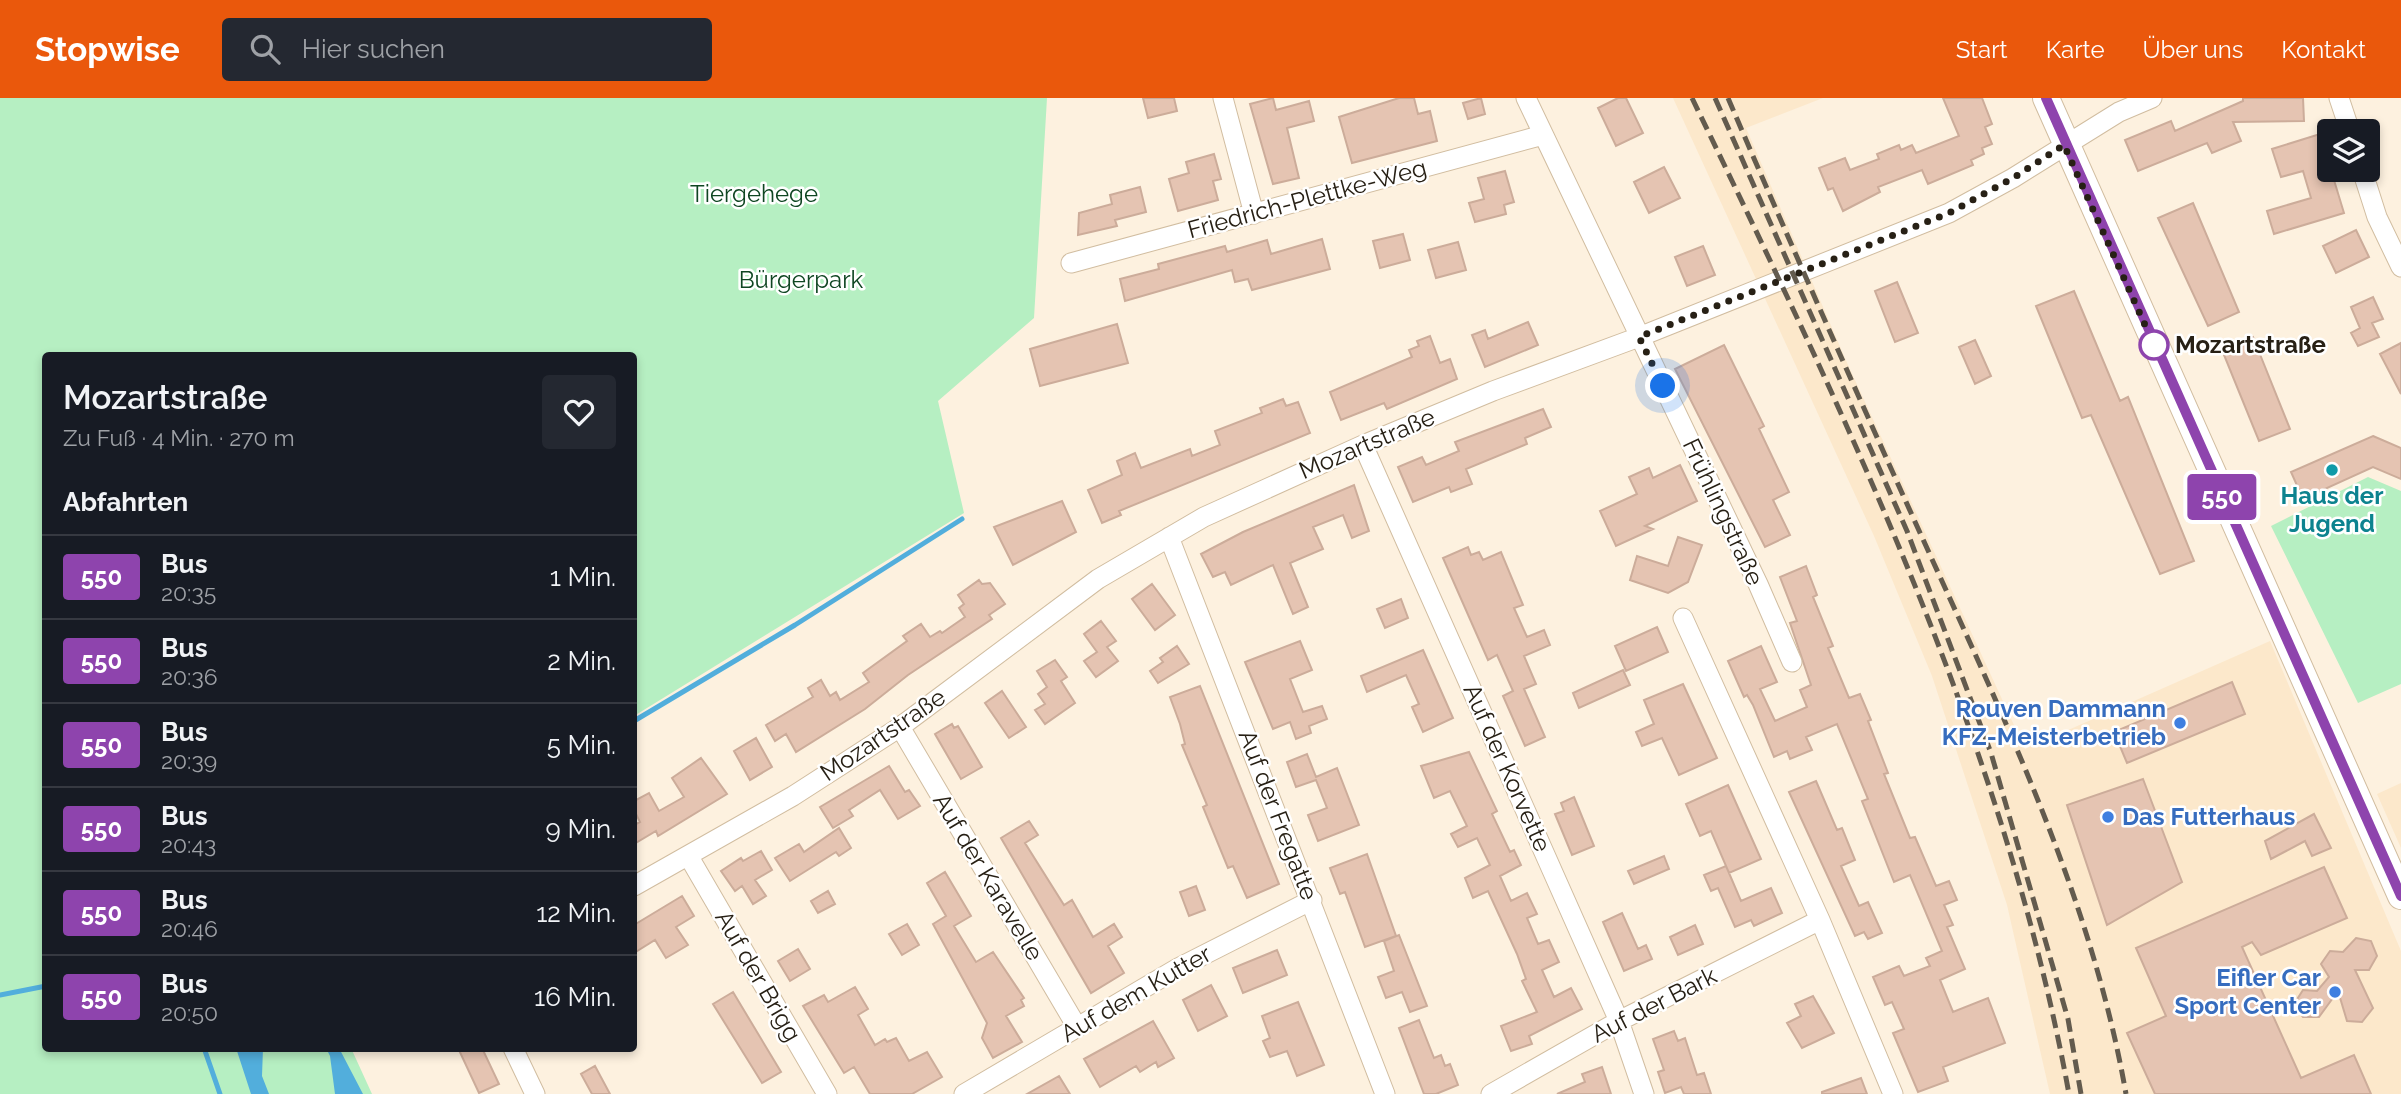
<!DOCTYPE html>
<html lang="de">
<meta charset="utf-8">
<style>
:root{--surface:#171b24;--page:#242831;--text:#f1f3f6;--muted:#9ea1a6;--line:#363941;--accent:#ea580c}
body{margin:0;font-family:Raleway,sans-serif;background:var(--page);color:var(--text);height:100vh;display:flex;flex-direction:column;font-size:26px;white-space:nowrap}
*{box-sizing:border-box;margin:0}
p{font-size:23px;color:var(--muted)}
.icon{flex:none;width:38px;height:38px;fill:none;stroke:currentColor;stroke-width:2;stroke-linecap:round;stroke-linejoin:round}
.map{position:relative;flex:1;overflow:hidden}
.side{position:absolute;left:42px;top:254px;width:595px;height:700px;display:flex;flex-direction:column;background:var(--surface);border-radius:7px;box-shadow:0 4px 10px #0003}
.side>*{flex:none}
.badge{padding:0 14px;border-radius:5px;font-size:24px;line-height:46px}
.fabs{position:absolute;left:2317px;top:21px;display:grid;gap:14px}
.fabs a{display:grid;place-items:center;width:63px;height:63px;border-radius:7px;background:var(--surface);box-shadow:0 4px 10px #0003;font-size:35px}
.you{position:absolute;width:35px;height:35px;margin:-18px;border:5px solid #fff;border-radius:50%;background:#1a73e8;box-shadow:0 0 0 10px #1a73e833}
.map>.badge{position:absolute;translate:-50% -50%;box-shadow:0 0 0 4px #fff}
h2{padding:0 21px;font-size:26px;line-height:63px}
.round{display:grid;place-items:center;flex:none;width:74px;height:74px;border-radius:7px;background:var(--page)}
.headline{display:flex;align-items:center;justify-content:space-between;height:119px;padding:0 21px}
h1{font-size:33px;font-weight:600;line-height:52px}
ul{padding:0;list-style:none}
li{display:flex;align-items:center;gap:21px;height:84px;padding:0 21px;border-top:2px solid var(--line)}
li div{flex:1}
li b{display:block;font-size:26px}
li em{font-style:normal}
li .badge{min-width:77px;font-weight:700;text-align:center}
header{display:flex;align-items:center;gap:42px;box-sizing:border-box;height:98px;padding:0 35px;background:var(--accent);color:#fff}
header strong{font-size:33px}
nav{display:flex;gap:38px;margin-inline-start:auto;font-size:24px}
.search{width:490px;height:63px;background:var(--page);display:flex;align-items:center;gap:18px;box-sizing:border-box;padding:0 24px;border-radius:7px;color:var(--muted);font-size:26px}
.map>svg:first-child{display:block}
.built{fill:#fce8cb}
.green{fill:#b6efc2}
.water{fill:#52aedc}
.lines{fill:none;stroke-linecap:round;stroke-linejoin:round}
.stream{stroke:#52aedc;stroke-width:5}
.building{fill:#e5c4b2;stroke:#ccac9a;stroke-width:2}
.street-casing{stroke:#d1bda0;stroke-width:21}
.secondary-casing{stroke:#d1bda0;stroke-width:28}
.street{stroke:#fff;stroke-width:19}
.secondary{stroke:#fff;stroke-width:26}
.rail{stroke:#635b4e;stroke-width:5;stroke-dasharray:14 7;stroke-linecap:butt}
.line-casing{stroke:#fff;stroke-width:16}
.line{stroke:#8e44ad;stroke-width:10}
.walk{stroke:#272015;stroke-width:7;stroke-dasharray:0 12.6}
.stop-dot{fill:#fff;stroke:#8e44ad;stroke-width:3.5}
.culture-dot{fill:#0f9aa8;stroke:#fff;stroke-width:2.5}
.shop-dot{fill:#3f7fe0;stroke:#fff;stroke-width:2.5}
.labels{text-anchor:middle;stroke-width:5;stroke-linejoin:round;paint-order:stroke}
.park-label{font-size:24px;fill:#0f4622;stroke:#fff}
.street-label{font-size:24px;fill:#272015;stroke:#fff}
.stop-label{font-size:24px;font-weight:bold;fill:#272015;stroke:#fff;text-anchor:start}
.culture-label{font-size:24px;font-weight:bold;fill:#0d838f;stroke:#fff}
.shop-label{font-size:24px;font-weight:bold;fill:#366cbe;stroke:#fff;text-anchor:end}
</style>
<header>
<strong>Stopwise</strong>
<div class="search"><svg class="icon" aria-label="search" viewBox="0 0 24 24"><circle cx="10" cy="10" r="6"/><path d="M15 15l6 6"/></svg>Hier suchen</div>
<nav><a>Start</a><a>Karte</a><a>Über uns</a><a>Kontakt</a></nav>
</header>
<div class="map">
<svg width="2401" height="996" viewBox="0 0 2401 996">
<rect width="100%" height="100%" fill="#fdf1df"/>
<path class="built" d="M1673,0H1823L1746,30L1848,267L2025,651L2270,543L2401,853V996H2050L2007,807L1932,578L1874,438Z
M2401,685V750L2377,696Z"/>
<path class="green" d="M0,0H1047L1034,220L938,303L964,415L634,618V257H46V950H351L372,996H0Z
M2368,379L2401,393V586L2358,605L2271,428Z"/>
<path class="water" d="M236,950H263L262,978L269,996H251Z
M326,950H339L363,996H335L330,958Z"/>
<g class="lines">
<path class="stream" d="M634,623L795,527L962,421
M0,897L46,888
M204,950L220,996"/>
</g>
<path class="building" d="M1143,0H1174L1177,13L1148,20Z
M1273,0L1276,12L1309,3L1314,23L1287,30L1299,80L1273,86L1250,6Z
M1399,0H1414L1418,16L1430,13L1437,43L1352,65L1339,19Z
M1481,0L1485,16L1468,21L1463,5Z
M1618,0H1626L1643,35L1616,48L1598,10Z
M1943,0H1982L1992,26L1985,29L1992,46L1982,50L1984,56L1971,62L1973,67L1928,86L1922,72L1878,89L1880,94L1843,113L1833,90L1828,92L1819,70L1845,60L1850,72L1879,61L1877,56L1899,47L1901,52L1912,47L1916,55L1959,38Z
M2243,0H2303L2304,23L2233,24L2241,43L2212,55L2207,45L2138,73L2125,42L2171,23L2175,33L2243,3Z
M2320,36L2344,115L2274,136L2267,113L2311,100L2303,73L2281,79L2272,51Z
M1214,56L1221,81L1213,83L1218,102L1178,113L1169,81L1189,75L1186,64Z
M1664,69L1680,100L1649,115L1634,84Z
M1505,73L1514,104L1504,107L1506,116L1475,124L1469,105L1484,101L1478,80Z
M1140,89L1146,114L1115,122L1117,128L1078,137L1079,115L1112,106L1110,97Z
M2193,105L2239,214L2208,228L2158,120Z
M2356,132L2369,159L2336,175L2323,148Z
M1403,136L1410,162L1380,170L1373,143Z
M1322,141L1330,171L1252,192L1248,181L1235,184L1232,172L1125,203L1120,181L1159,171L1158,166L1225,148L1227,154L1267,142L1271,156Z
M1458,144L1466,172L1436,180L1428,152Z
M1703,148L1715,177L1687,188L1675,159Z
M1897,184L1918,235L1895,244L1875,193Z
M2074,193L2120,303L2128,299L2194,463L2160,476L2091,317L2082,320L2036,208Z
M2373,199L2383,221L2372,225L2379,239L2358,248L2351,235L2360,230L2351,209Z
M1528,224L1538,247L1485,269L1472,237L1485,232L1488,241Z
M1117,226L1128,265L1040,288L1030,251Z
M1430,238L1440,265L1450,261L1457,281L1387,311L1384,305L1341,322L1330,294L1412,259L1409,252L1419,248L1417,243Z
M2253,239L2290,331L2259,343L2222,252Z
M1975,242L1991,278L1975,286L1959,249Z
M2401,245V296L2380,256Z
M1724,247L1764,328L1759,331L1789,394L1773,402L1790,437L1765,449L1675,271Z
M1283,301L1286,308L1298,304L1310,335L1119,413L1121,417L1102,425L1088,392L1122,377L1117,363L1135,355L1141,370L1190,351L1192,358L1220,347L1215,333L1262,315L1260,310Z
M1543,311L1551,329L1525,340L1527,346L1466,371L1472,386L1451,394L1449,389L1413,404L1398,369L1422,359L1426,367L1459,353L1455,344Z
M2373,338L2401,350V381L2373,369L2303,401L2291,374Z
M1680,367L1697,403L1645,428L1653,431L1616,448L1600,413L1637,396L1629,379L1649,370L1653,380Z
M1354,387L1369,433L1352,440L1343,417L1313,429L1323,451L1290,465L1308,509L1293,516L1273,467L1231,487L1225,474L1213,479L1201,456L1243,434Z
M1062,403L1076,434L1013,467L994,429Z
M1678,439L1702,447L1688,484L1668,495L1630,482L1637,458L1668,468Z
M1468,449L1471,457L1479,454L1483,462L1501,454L1523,507L1514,510L1527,539L1544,532L1550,547L1524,558L1536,586L1524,591L1545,639L1525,648L1503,598L1513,593L1497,557L1488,562L1443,460Z
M1806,468L1817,497L1813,499L1833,548L1828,550L1849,600L1860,596L1871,622L1868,623L1888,675L1884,676L1910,740L1915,739L1936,788L1949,783L1957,802L1944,807L1953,827L1947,829L1965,871L1940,882L1953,914L1988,900L2005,945L1943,969L1948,983L1918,994L1893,935L1904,931L1892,904L1885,907L1873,879L1899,868L1904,878L1930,868L1926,860L1942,853L1910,777L1894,784L1862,703L1868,701L1837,626L1806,639L1812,652L1790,661L1787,653L1774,659L1753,607L1747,597L1744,599L1728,563L1761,548L1777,584L1760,591L1775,623L1807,609L1800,592L1811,587L1790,525L1797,523L1780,479Z
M979,482L982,486L990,485L1005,506L989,517L992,521L908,577L865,611L796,654L786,636L775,643L766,627L813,599L808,590L821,582L830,598L836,594L840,602L869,584L863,575L907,543L903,538L921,526L930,539L940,533L942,535L965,519L959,510L964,506L958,497Z
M1152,486L1175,517L1155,532L1132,501Z
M1401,501L1408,520L1385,530L1377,511Z
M1101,523L1116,543L1107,549L1118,563L1096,579L1084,563L1097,554L1084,536Z
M1657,529L1668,554L1626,573L1615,548Z
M1300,543L1312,572L1290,581L1303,614L1322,608L1327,621L1309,628L1311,635L1296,641L1290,624L1273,631L1245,564Z
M1177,548L1189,566L1158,585L1150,573L1163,564L1160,560Z
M1423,552L1453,620L1423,634L1412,609L1419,606L1406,577L1367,594L1361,578Z
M1055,562L1067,579L1061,583L1075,605L1045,626L1035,612L1045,606L1038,596L1047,589L1037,573Z
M1623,572L1630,587L1579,610L1573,595Z
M2232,584L2245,616L2127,665L2114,634Z
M1683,586L1717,660L1679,677L1662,640L1642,648L1636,634L1654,626L1644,602Z
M1200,588L1279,786L1247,800L1233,768L1228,770L1203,709L1207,707L1182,647L1185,646L1180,626L1170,599Z
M1002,593L1026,629L1009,640L985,605Z
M952,626L954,630L958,628L982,669L961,681L935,636Z
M756,640L772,669L750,682L734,653Z
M1469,654L1497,713L1492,716L1510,754L1514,752L1521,767L1500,778L1511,803L1527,795L1537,816L1527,820L1538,846L1549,842L1559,864L1542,872L1554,899L1571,890L1582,911L1529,938L1532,946L1511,953L1501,928L1537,914L1522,883L1526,881L1517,856L1488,793L1473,800L1465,780L1490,767L1477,740L1458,749L1451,736L1467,728L1450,693L1434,700L1421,668Z
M1307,656L1316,679L1337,670L1359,727L1318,743L1308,717L1327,710L1316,682L1296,689L1287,664Z
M701,660L727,696L658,738L656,733L634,746V727L640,724L634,712V703L649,695L659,713L684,699L672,680Z
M889,668L905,694L909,692L920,708L898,721L880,692L849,712L853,718L833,730L820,709Z
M2143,681L2182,784L2107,827L2067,707Z
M1816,683L1837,732L1842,730L1855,762L1841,768L1859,808L1868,804L1882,835L1868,841L1864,834L1855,838L1789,694Z
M1728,687L1761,761L1729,775L1711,733L1700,738L1686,706Z
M1574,699L1594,748L1572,757L1555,716L1564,713L1561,705Z
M2314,716L2331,750L2312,758L2305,743L2271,761L2265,743Z
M1029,723L1038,737L1025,745L1064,807L1072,802L1093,839L1114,826L1122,839L1108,848L1124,875L1091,895L1001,740Z
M839,730L851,750L839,758L836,754L790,783L775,760L799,746L804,754Z
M761,753L772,772L755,782L766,798L753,806L742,788L735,793L721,773L741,760L743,763Z
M1367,756L1396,838L1365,849L1345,794L1340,796L1330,770Z
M1664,758L1669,771L1634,786L1628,773Z
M1726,768L1741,803L1771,790L1782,815L1754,828L1751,822L1735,829L1718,790L1711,793L1704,777Z
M2324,769L2347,820L2261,857L2252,844L2242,849L2301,980L2354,957L2371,996H2155L2127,935L2166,918L2136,850Z
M945,774L971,818L954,828L976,864L993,854L1024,900L1021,902L1024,908L1006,918L1022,944L993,960L982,940L987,925L933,826L946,818L927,785Z
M1196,788L1205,812L1189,818L1180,794Z
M828,793L835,806L818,815L811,803Z
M682,798L694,818L676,829L688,847L666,860L655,842L634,855V827Z
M1622,815L1638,851L1646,847L1652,861L1624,873L1603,824Z
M907,826L919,847L902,857L889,836Z
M1695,827L1703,846L1678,857L1670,839Z
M1399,837L1427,908L1410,914L1402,894L1386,900L1378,879L1394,873L1384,843Z
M2356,840L2371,843L2377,858L2369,872H2355L2373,910L2362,924L2347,923L2338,893L2319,919H2303L2294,906L2303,892L2317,893L2329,879L2321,866L2330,853L2343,854Z
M798,851L810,871L790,883L778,863Z
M1277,852L1287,877L1243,895L1233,870Z
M1211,887L1227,918L1198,933L1183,902Z
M855,889L868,911L858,917L875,947L885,941L887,944L896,940L909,963L927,954L942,979L912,996H870L854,969L844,975L803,908L824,897L828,904Z
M733,894L781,974L762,985L713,906Z
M1813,898L1834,935L1802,950L1787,925L1801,918L1795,906Z
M1298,904L1324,967L1297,978L1287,953L1270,959L1263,943L1270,940L1262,918Z
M1419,922L1434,960L1441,957L1445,968L1450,966L1458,987L1436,996H1424L1399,930Z
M1153,923L1174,960L1158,969L1156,964L1140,974L1136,968L1100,989L1084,961Z
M1674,933L1678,943L1685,940L1697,977L1704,975L1711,996H1684L1681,989L1665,995L1658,974L1664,972L1653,941Z
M458,950H482L499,986L479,995Z
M595,968L610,996H592L581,976Z
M1602,969L1611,996H1557L1585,984L1582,976Z
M1059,978L1070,996H1027Z
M1861,980L1867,996H1822V994Z"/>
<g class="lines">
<defs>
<path id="street" d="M1223,0L1254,116
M1526,0L1758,486L1792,564
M2339,0L2350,33
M2362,72L2377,119L2401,169
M1071,165L1543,37
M1363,347L1619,923L1644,996
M1169,439L1385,996
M1683,520L1820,822L1893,996
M900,629L1077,929
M689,759L827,996
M634,788L793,698L900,629L1098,481L1204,419L1363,347L1493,293L1639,239L1949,115L2013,80L2119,14L2152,0
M513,950L535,996
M964,996L1178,870L1312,802
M1491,996L1619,923L1820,822"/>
<path id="secondary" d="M2046,0L2401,798"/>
</defs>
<use href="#street" class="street-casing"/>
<use href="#secondary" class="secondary-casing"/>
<use href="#street" class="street"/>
<use href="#secondary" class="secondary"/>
<path class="rail" d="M1692,0C1846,319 2005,645 2069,996
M1715,0L1907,433L1991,655L2068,921L2081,996
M1728,0C1794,154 1862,307 1931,459C2010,633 2093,807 2126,996"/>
</g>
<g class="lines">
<defs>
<path id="line" d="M2046,0L2401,798"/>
</defs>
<use href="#line" class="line-casing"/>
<use href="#line" class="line"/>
<path class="walk" d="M1663,288L1639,239L1949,115L2013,80L2064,47L2154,247"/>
</g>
<circle class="stop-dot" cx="2154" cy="247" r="14"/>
<circle class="culture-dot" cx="2332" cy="372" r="7"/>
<g class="shop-dot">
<circle cx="2180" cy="625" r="7"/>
<circle cx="2108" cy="719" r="7"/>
<circle cx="2335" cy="894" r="7"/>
</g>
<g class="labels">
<g class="park-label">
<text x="754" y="104">Tiergehege</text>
<text x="801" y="190">Bürgerpark</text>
</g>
<g class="street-label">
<text transform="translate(1307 101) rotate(-15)" y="8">Friedrich-Plettke-Weg</text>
<text transform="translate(1367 346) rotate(-23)" y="8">Mozartstraße</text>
<text transform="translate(1723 414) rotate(65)" y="8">Frühlingstraße</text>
<text transform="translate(883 637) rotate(-34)" y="8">Mozartstraße</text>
<text transform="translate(1507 670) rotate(66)" y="8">Auf der Korvette</text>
<text transform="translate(1278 717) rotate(69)" y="8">Auf der Fregatte</text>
<text transform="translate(988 779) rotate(59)" y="8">Auf der Karavelle</text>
<text transform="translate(758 878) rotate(60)" y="8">Auf der Brigg</text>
<text transform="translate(1136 896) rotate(-30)" y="8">Auf dem Kutter</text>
<text transform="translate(1654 907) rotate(-27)" y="8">Auf der Bark</text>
</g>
<g class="stop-label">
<text x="2175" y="255">Mozartstraße</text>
</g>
<g class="culture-label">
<text x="2332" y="406">Haus der<tspan x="2332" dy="28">Jugend</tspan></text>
</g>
<g class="shop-label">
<text x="2166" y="619">Rouven Dammann<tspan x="2166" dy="28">KFZ-Meisterbetrieb</tspan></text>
<text x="2122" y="727" text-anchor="start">Das Futterhaus</text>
<text x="2321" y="888">Eifler Car<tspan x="2321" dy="28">Sport Center</tspan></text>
</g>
</g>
</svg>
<div class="fabs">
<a><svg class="icon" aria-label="layers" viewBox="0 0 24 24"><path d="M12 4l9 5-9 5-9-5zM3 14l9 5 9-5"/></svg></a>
</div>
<div class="you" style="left:1663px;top:288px"></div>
<b class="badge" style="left:2222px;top:399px;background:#8e44ad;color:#fff">550</b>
<section class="side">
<div class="headline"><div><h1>Mozartstraße</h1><p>Zu Fuß · 4 Min. · 270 m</p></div><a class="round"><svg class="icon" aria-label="heart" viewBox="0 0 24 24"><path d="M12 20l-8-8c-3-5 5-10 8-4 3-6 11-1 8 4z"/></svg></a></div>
<h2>Abfahrten</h2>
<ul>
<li><span class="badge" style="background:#8e44ad;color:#fff">550</span><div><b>Bus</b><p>20:35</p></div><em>1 Min.</em></li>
<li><span class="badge" style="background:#8e44ad;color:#fff">550</span><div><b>Bus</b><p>20:36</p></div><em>2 Min.</em></li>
<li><span class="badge" style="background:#8e44ad;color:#fff">550</span><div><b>Bus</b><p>20:39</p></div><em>5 Min.</em></li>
<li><span class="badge" style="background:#8e44ad;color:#fff">550</span><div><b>Bus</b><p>20:43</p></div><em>9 Min.</em></li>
<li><span class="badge" style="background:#8e44ad;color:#fff">550</span><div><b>Bus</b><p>20:46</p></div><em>12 Min.</em></li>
<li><span class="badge" style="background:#8e44ad;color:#fff">550</span><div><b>Bus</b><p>20:50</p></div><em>16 Min.</em></li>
</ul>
</section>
</div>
